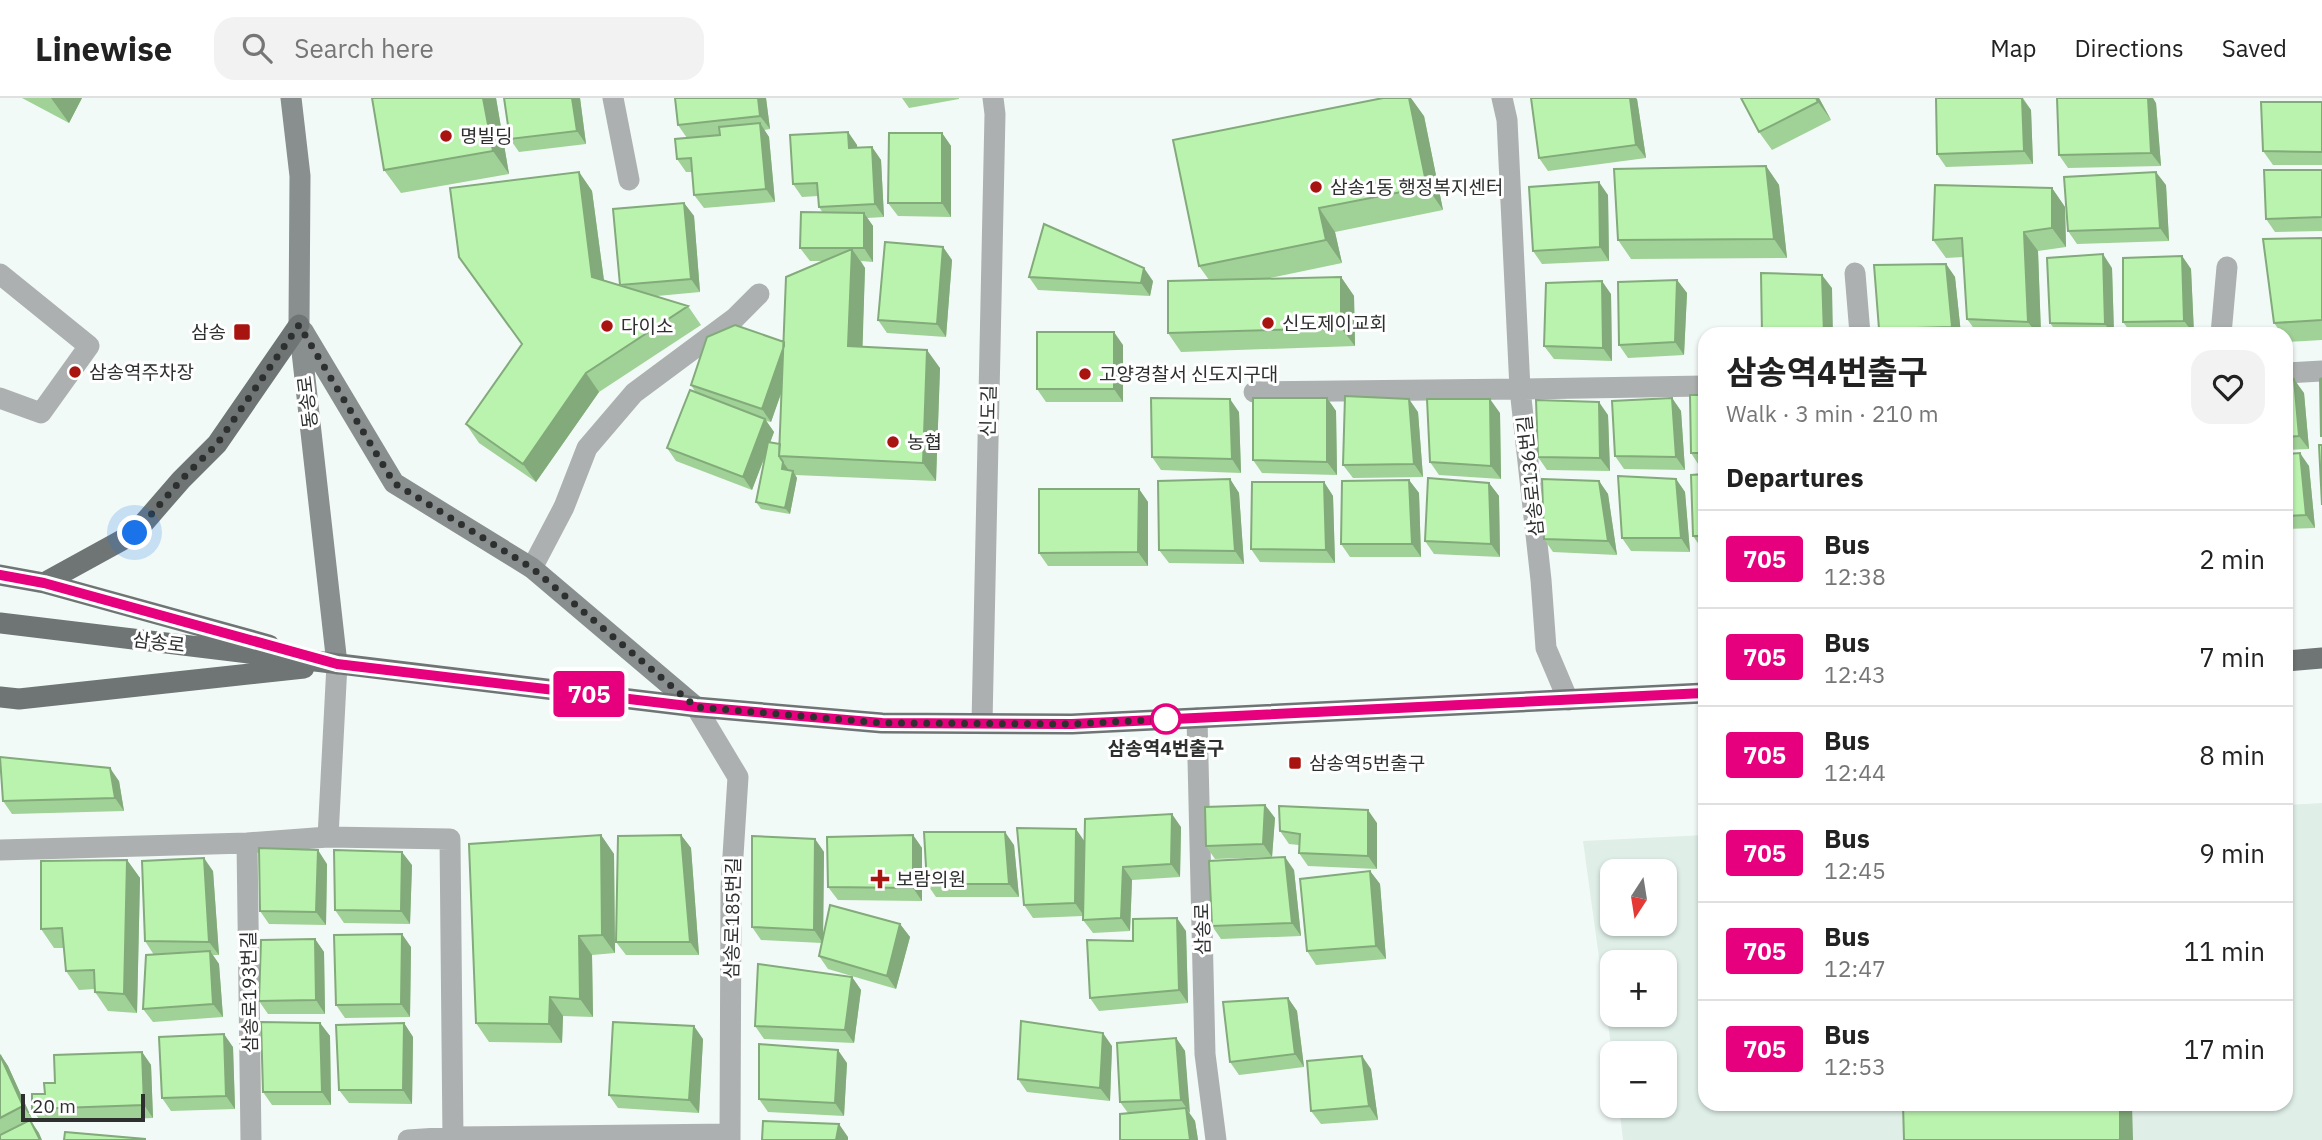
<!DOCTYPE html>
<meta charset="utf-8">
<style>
:root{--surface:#fff;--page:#f2f2f2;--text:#222;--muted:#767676;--line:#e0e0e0}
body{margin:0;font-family:"IBM Plex Sans","Noto Sans KR",sans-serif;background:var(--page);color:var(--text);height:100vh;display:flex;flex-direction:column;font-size:26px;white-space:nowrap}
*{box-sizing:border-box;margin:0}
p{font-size:23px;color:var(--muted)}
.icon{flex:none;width:38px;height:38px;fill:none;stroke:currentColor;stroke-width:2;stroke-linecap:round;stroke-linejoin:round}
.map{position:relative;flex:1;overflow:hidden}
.details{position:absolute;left:1698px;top:229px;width:595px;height:784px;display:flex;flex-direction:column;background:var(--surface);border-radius:21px;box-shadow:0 2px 5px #0004}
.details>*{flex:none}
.badge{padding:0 14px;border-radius:5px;font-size:24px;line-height:46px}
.needle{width:46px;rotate:192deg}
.fabs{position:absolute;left:1600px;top:761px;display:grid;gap:14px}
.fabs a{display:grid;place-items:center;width:77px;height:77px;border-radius:14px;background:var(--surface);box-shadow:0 2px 5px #0004;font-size:35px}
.scale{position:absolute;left:21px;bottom:18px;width:124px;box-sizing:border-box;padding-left:7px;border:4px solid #2d302e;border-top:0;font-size:19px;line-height:24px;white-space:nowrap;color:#2d302e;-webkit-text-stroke:5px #fff;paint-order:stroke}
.you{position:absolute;width:35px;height:35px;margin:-18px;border:5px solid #fff;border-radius:50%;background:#1a73e8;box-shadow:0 0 0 10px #1a73e833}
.map>.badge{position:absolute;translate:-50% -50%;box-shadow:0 0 0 4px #fff}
h2{padding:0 28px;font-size:26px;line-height:63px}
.round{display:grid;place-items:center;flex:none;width:74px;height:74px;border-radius:21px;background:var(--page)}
.overview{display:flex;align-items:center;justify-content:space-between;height:119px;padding:0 28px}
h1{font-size:33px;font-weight:700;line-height:52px}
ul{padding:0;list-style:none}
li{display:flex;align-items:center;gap:21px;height:98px;padding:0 28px;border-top:2px solid var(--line)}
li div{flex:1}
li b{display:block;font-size:26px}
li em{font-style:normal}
li .badge{min-width:77px;font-weight:700;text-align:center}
header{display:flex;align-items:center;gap:42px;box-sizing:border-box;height:98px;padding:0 35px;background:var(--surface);border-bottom:2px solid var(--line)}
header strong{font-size:33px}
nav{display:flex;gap:38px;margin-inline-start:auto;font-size:24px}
.search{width:490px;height:63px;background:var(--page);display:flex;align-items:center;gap:18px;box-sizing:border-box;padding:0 24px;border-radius:21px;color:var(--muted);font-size:26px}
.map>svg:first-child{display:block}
.built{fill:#dfefe8;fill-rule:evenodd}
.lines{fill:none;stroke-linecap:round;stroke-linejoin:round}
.lane{stroke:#adb0b0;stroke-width:21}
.street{stroke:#adb0b0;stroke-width:21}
.secondary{stroke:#898e8e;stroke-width:21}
.primary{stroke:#6f7575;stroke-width:21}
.wall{fill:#a0d196;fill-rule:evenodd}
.shaded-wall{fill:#82aa7a}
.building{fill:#baf3ae;stroke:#82aa7a;stroke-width:2}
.line-casing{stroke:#fff;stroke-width:16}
.line{stroke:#e6007e;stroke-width:10}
.walk{stroke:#2d302e;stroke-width:7;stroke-dasharray:0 12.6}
.poi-dot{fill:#a81410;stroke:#fff;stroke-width:2.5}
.stop-dot{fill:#fff;stroke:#e6007e;stroke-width:3.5}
.labels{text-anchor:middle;stroke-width:6;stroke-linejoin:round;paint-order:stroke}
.poi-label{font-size:19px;fill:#2d302e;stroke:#fff;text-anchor:start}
.street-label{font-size:19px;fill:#2d302e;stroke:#fff}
.stop-label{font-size:19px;font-weight:bold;fill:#2d302e;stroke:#fff}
</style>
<header>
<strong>Linewise</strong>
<div class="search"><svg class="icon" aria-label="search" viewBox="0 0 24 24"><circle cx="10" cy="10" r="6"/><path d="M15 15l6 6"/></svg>Search here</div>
<nav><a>Map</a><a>Directions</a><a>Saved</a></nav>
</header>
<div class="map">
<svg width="2322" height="1042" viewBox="0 0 2322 1042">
<rect width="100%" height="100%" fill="#f2faf7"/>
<path class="built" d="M2322,705V1042H1623L1619,1008H1664V956L1612,955L1583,743L1704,737V1006H2286V707ZM1612,774H1664V826H1612ZM1612,864H1664V917H1612Z"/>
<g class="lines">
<path class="lane" d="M0,176L89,248L41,315L0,300"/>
<path class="street" d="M613,0L629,82
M1855,175L1860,236
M2221,236L2227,169
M2286,275L2322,273
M1254,294L1520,291L1507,22L1502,0
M532,470L564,409L587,350L634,295L735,220L759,196
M1568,602L1546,550L1541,482L1520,291L1704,288
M696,609L738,679L731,789L730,1042
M1197,620L1205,956L1216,1042
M982,625L995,16L993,0
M328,739L450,741L453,1042
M247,745L251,1042
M0,752L247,745L328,739L337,566
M408,1042L453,1039L730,1036"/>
<path class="secondary" d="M291,0L300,78L299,227L337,566
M303,233L394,385L532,470L696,609"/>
<path class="primary" d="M0,477L44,485L269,547
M44,485L135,435L181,382L217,346L299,227
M0,525L696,609L882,625L1072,626L1704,595
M2286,563L2322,560
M0,599L19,601L304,570"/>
</g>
<path class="wall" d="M22,0H82L69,25Z
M372,0H496L509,76L401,95L384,72Z
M504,0H580L586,46L519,54L510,41Z
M766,0L770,31L764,32L769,39L775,104L704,110L694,97L692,74H686L677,61L687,40L678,27Z
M902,0H959V1L909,10Z
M1741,0H1819L1831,22L1772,52L1759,34Z
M1936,0H2023L2031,12L2033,66L1946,69L1937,56Z
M1637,1L1646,60L1548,73L1539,60Z
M2322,4V67H2273L2263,53Z
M2156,5L2161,68L2068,70L2059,57Z
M1424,18L1443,112L1335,134L1342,165L1265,181L1341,179L1354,198L1355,248L1181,254L1168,235L1209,182L1199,168Z
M848,34L857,47V50L872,49L881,62L884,119L867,120L873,128V164L861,163L865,170L862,249L940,270L936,383L795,377L797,380L790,416L761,411L756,404L766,356L752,392L676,363L667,350L696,295L691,287L784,244L824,163H810L800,150L823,115L819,109L818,98L802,99L793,86ZM782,293L780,346L770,345L774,334L766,323L771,324Z
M942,35L951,48V119L898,118L888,105Z
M1766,68L1779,87L1787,160L1631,161L1618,142Z
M2322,72V133L2275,134L2266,121Z
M579,74L592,93L604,182L620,187L684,105L694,118L700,194L657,198L688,208L701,227L599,294L536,384L479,345L466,326L522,246Z
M2166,87L2169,143L2077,146L2068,133Z
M2052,90L2065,109L2066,149L2038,153L2041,236H1978L1967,221L1963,159L1946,160L1933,142Z
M1608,97L1609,163L1542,166L1533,153Z
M2322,140V242L2287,244L2286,242V236H2282L2274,225Z
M943,149L952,162L946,239L887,235L878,222Z
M2182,158L2191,171L2194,236H2132L2123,224Z
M1946,166L1955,179L1961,236H1883L1879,231Z
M2112,170L2114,236H2058L2050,225Z
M1029,179L1153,183L1150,198L1038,192Z
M1677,182L1687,195L1684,257L1628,260L1619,247Z
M1611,196L1612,263L1554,261L1544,248Z
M1123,247V304H1046L1037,291Z
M2286,282L2304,295L2309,351L2286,352Z
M1704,297V369H1700L1691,355Z
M1327,300L1336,313L1337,377L1262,375L1253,362Z
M1672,300L1681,313L1685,372L1624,371L1615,358Z
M1239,314L1241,375L1161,372L1152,359Z
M1418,314L1423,379L1353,380L1343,367Z
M1500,315L1501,381L1439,377L1430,364Z
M1608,317L1610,373L1547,372L1538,359Z
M2286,356L2309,368L2315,430L2286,431Z
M1704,376V451H1702L1693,438Z
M1230,381L1239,395L1244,466L1169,465L1159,452Z
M1676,381L1685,394L1690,454L1631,453L1622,440Z
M1409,382L1419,395L1421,459H1350L1341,446Z
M1599,383L1608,396L1617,457L1553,454L1544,441Z
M1324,384L1333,398L1335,465L1260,464L1251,451Z
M1489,385L1499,398L1500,459L1434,456L1425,443Z
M1139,391L1148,404V468H1048L1039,455Z
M119,683L124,713L12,716L3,703Z
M1265,707L1275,720L1272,759L1215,761L1206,748Z
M1377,725V771L1308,768L1299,755V747L1289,746L1280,733Z
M1181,729L1180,779L1132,782L1130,833L1093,835L1083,822V818L1033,820L1024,807L1084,743Z
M601,737L614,756L615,855L592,857L593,919L563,918L562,945L489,944L476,925Z
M681,737L691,750L699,857H626L616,844Z
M913,737L922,750V803L838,802L828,789Z
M815,741L824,754L823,841L900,826L910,839L896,891L828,871L819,858L822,845L761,842L752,829Z
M1014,747L1019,799H936L927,786Z
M127,762L140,780L137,915L108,913L95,894V891L79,892L66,873L64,850H54L41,831Z
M327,766L326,827L269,826L260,813Z
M412,767L410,826L344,825L335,812Z
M1294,772L1301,838L1221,841L1212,828Z
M213,773L219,857H213L219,866L223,919L153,924L143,911L154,857L145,843Z
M1370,773L1380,786L1386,861L1316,867L1307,853Z
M1186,833L1188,905L1099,913L1090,900L1133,843Z
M315,841L324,854L325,916H268L259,903Z
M411,849L410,919L345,920L336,907Z
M852,879L861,892L854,945L764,941L755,928Z
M1288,900L1297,913L1304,969L1239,977L1230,964Z
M320,925L330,938L331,1007H272L263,994Z
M404,925L413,939L412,1006L349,1005L339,992Z
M1176,940L1185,953L1189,1015L1195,1023L1198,1042H1120L1128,1015L1120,1004Z
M703,941L699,1015L618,1010L609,997Z
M1112,948L1110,1003L1027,994L1018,981Z
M233,949L235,1011L171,1013L162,1000Z
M142,954L151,967L153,1020L41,1024L32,1011L55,985Z
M0,956L8,968L32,1021L30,1022L39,1035L0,1042Z
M847,965L844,1018L768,1014L759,1001Z
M1371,971L1378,1022L1321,1026L1311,1013Z"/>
<path class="shaded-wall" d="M51,0H82L69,25Z
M483,0H496L509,76L493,53Z
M572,0H580L586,46L577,33Z
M758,0H766L770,31L760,18Z
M1409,0H1411L1424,18L1443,112L1427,89Z
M1630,0H1636L1637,1L1646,60L1636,47Z
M1816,0H1819L1831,22L1818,4Z
M2022,0L2031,12L2033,66L2024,53Z
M2148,0H2153L2156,5L2161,68L2151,55Z
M760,25L769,39L775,104L766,91Z
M848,34L857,47L858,63L849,50Z
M942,35L951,48V119L942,105Z
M872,49L881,62L884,119L875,106Z
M1766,68L1779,87L1787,160L1774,141Z
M579,74L592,93L606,198L592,179Z
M2156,74L2166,87L2169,143L2160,130Z
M1599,84L1608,97L1609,163L1600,149Z
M2052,90L2065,109L2066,149L2052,130Z
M684,105L694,118L700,194L691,181Z
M1319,110L1335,134L1342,165L1326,142Z
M864,115L873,128V164L864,150Z
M2024,134L2038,153L2041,236H2037L2028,224Z
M943,149L952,162L946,239L937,226Z
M852,151L865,170L862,267L848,248Z
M2103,156L2112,170L2114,236H2112L2105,226Z
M2182,158L2191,171L2194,236L2184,223Z
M1946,166L1955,179L1961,236H1957L1952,229Z
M1144,170L1153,183L1150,198L1141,185Z
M1822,177L1832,190L1833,236H1824Z
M1341,179L1354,198L1355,248L1341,230Z
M1677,182L1687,195L1684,257L1675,244Z
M1602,183L1611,196L1612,263L1603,250Z
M1114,234L1123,247V304L1114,291Z
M785,244L794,258L771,324L762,311Z
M927,252L940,270L936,383L923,365Z
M586,275L599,294L536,384L523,366Z
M2294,281L2304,295L2309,351L2299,338Z
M1327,300L1336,313L1337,377L1327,364Z
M1672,300L1681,313L1685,372L1676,359Z
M1230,301L1239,314L1241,375L1232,361Z
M1409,301L1418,314L1423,379L1414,366Z
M1490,301L1500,315L1501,381L1491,368Z
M1599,304L1608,317L1610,373L1600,360Z
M765,321L774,334L752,392L743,379Z
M2300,355L2309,368L2315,430L2306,417Z
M783,364L788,371L787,378L782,371Z
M793,373L797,380L790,416L785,410Z
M1230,381L1239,395L1244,466L1235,453Z
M1676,381L1685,394L1690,454L1681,440Z
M1409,382L1419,395L1421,459L1412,446Z
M1599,383L1608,396L1617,457L1608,443Z
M1324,384L1333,398L1335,465L1326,452Z
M1489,385L1499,398L1500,459L1491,446Z
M1139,391L1148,404V468L1138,454Z
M110,670L119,683L124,713L115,700Z
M1265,707L1275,720L1272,759L1263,746Z
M1368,712L1377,725V771L1368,758Z
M1172,716L1181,729L1180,779L1171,766Z
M1076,731L1085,744L1084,818L1075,805Z
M1005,734L1014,747L1019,799L1009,786Z
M601,737L614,756L615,855L602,837Z
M681,737L691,750L699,857L690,844Z
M913,737L922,750V803L913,790Z
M815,741L824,754L823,845L814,832Z
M318,752L327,766L326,827L316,814Z
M402,754L412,767L410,826L401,813Z
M1285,759L1294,772L1301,838L1292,825Z
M204,760L213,773L219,857L209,844Z
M127,762L140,780L137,915L124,896Z
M1123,769L1132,782L1130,833L1121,820Z
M1370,773L1380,786L1386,861L1376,848Z
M1177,820L1186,833L1188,905L1179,892Z
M900,826L910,839L896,891L887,878Z
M402,836L411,849L410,919L401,906Z
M579,838L592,857L593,919L580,901Z
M315,841L324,854L325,916L316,902Z
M210,853L219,866L223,919L213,906Z
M852,879L861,892L854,945L845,932Z
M550,899L563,918L562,945L549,926Z
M1288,900L1297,913L1304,969L1295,956Z
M320,925L330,938L331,1007L322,994Z
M404,925L413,939L412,1006L403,992Z
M694,928L703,941L699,1015L689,1002Z
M1103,935L1112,948L1110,1003L1100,990Z
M224,936L233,949L235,1011L226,998Z
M1176,940L1185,953L1190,1015L1181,1002Z
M838,952L847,965L844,1018L835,1005Z
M142,954L151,967L153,1020L144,1007Z
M0,956L8,968L32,1021L23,1008Z
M1362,958L1371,971L1378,1022L1369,1008Z
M2120,1006H2132L2133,1042H2120Z
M1186,1010L1195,1023L1198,1042H1190Z
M30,1022L39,1035L42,1042H40Z
M839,1026L848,1039V1042H836Z"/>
<path class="building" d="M372,0H483L493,53L384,72Z
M504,0H572L577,33L510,41Z
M675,0H758L760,18L678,27Z
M1383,0H1409L1427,89L1319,110L1326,142L1199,168L1173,42Z
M1531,0H1630L1636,47L1539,60Z
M1741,0H1816L1818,4L1759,34Z
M1936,0H2022L2024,53L1937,56Z
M2057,0H2148L2151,55L2059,57Z
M2261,4H2322V54L2263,53Z
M760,25L766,91L694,97L691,60L677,61L675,41L720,37L719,29Z
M848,34L849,50L872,49L875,106L819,109L817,85L793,86L790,37Z
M889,35H942V105H888Z
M1766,68L1774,141L1618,142L1614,71Z
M2264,72H2322V119L2266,121Z
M579,74L592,179L688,208L586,275L523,366L466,326L522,246L459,159L450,90Z
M2156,74L2160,130L2068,133L2064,79Z
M1599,84L1600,149L1533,153L1529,89Z
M1935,87L2052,90V130L2024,134L2028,224L1967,221L1962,140L1933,142Z
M684,105L691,181L620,187L613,111Z
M801,114L864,115V150H800Z
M1044,126L1144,170L1141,185L1029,179Z
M2322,140V222L2274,225L2263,141Z
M885,144L943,149L937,226L878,222Z
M852,151L848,248L927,252L923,365L779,358L786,179Z
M2103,156L2105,226L2050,225L2047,160Z
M2182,158L2184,223L2123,224V160Z
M1946,166L1952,229L1879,231L1874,167Z
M1761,175L1822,177L1824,236H1762Z
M1341,179V230L1168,235V183Z
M1677,182L1675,244L1619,247L1618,184Z
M1602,183L1603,250L1544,248L1546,185Z
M735,227L784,244V248L762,311L691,287L707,239Z
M1037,234H1114V291H1037Z
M2322,280V338H2321L2320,281Z
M2294,281L2299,338L2286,339V282Z
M690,292L765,321L743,379L667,350Z
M1690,297H1704V355H1691Z
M1345,298L1409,301L1414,366L1343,367Z
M1151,300L1230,301L1232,361L1152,359Z
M1253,300H1327V364L1253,362Z
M1672,300L1676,359L1615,358L1612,303Z
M1427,301H1490L1491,368L1430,364Z
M1536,302L1599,304L1600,360L1538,359Z
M768,344L780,346L779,358L783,364L782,371L793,373L785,410L756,404Z
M2319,347H2322V407Z
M2300,355L2306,417L2286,418V356Z
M1704,376V438H1693L1691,377Z
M1618,378L1676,381L1681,440H1622Z
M1428,380L1489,385L1491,446L1425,443Z
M1230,381L1235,453L1159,452L1158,383Z
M1542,381L1599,383L1608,443L1544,441Z
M1409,382L1412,446H1341L1342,383Z
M1252,384H1324L1326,452L1251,451Z
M1039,391H1139L1138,454L1039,455Z
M0,659L110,670L115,700L3,703Z
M1265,707L1263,746L1206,748L1205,709Z
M1279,708L1368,712V758L1299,755L1300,736L1280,733Z
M1172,716L1171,766L1123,769L1121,820L1083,822L1085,721Z
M1017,730L1076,731L1075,805L1024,807Z
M924,734H1005L1009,786H927Z
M601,737L602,837L579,838L580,901L550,899L549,926L476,925L469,746Z
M681,737L690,844H616L618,738Z
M913,737V790L828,789L827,739Z
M752,738L815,741L814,832L752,829Z
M259,750L318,752L316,814L260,813Z
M334,752L402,754L401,813L335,812Z
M1285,759L1292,825L1212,828L1209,763Z
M204,760L209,844L145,843L142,763Z
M127,762L124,896L95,894L94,872L66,873L62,830L41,831V763Z
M1370,773L1376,848L1307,853L1300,781Z
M830,807L900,826L887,878L819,858Z
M1177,820L1179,892L1090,900L1087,842L1133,843V821Z
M402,836L401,906L336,907L334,837Z
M315,841L316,902L259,903L261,842Z
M210,853L213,906L143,911L146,857Z
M758,866L852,879L845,932L755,928Z
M1288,900L1295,956L1230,964L1223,904Z
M1021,923L1103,935L1100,990L1018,981Z
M261,924L320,925L322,994H263Z
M613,924L694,928L689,1002L609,997Z
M404,925L403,992H339L336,927Z
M224,936L226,998L162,1000L159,939Z
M1176,940L1181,1002L1120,1004L1117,945Z
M759,946L838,952L835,1005L759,1001Z
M142,954L144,1007L32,1011V996H45L44,985H55L54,957Z
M0,957L23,1008L0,1020Z
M1362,958L1369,1008L1311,1013L1307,963Z
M1903,1006H2120V1042H1904Z
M1186,1010L1190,1042H1120V1016Z
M30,1022L40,1042H0V1037Z
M763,1023L839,1026L836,1042H762Z
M65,1034L145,1041V1042H64Z"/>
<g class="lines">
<defs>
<path id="line" d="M0,477L44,485L337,566L696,609L882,625L1072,626L1704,595"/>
</defs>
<use href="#line" class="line-casing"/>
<use href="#line" class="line"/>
<path class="walk" d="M135,435L181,382L217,346L299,227L394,385L532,470L696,609L882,625L1072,626L1172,621H1166"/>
</g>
<g class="poi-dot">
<circle cx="446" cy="38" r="7"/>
<circle cx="1316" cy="89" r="7"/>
<circle cx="1268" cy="225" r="7"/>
<circle cx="607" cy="228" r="7"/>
<rect x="233" y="225" width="18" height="18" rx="3.5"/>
<circle cx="75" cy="274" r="7"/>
<circle cx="1085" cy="276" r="7"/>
<circle cx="893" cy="344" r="7"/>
<rect x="1288" y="658" width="14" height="14" rx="3.5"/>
<path d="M876.5 770.5h7v7h7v7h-7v7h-7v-7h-7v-7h7z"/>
</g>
<circle class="stop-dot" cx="1166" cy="621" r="14"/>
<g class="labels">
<g class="poi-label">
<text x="460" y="45">명빌딩</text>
<text x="1330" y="96">삼송1동 행정복지센터</text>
<text x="1282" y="232">신도제이교회</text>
<text x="621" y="235">다이소</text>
<text x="226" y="241" text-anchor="end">삼송</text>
<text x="89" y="281">삼송역주차장</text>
<text x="1099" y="283">고양경찰서 신도지구대</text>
<text x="907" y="351">농협</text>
<text x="1309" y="672">삼송역5번출구</text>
<text x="896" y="788">보람의원</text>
</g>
<g class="street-label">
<text transform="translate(307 304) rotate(-97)" y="7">동송로</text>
<text transform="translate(988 313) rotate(-89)" y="7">신도길</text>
<text transform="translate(1530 378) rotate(-96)" y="7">삼송로136번길</text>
<text transform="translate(159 544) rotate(7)" y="7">삼송로</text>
<text transform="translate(732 820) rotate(-89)" y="7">삼송로185번길</text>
<text transform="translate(1202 831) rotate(-91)" y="7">삼송로</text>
<text transform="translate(249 894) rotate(-91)" y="7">삼송로193번길</text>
</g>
<g class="stop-label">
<text x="1166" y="657">삼송역4번출구</text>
</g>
</g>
</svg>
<div class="fabs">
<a><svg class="needle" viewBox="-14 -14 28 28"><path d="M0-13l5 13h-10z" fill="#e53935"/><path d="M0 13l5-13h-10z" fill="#767676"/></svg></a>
<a>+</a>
<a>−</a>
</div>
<div class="scale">20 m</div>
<div class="you" style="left:135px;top:435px"></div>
<b class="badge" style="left:589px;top:596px;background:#e6007e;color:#fff">705</b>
<section class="details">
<div class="overview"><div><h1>삼송역4번출구</h1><p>Walk · 3 min · 210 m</p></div><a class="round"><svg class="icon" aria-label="heart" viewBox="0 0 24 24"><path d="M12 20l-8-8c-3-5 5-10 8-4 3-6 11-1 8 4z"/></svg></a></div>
<h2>Departures</h2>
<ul>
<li><span class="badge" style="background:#e6007e;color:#fff">705</span><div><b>Bus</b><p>12:38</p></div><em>2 min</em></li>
<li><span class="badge" style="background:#e6007e;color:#fff">705</span><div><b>Bus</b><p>12:43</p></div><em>7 min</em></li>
<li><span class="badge" style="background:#e6007e;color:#fff">705</span><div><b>Bus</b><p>12:44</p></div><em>8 min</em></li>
<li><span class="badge" style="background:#e6007e;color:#fff">705</span><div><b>Bus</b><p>12:45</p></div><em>9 min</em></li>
<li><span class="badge" style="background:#e6007e;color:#fff">705</span><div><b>Bus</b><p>12:47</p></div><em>11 min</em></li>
<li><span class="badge" style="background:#e6007e;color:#fff">705</span><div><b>Bus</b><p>12:53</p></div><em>17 min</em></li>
</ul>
</section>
</div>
